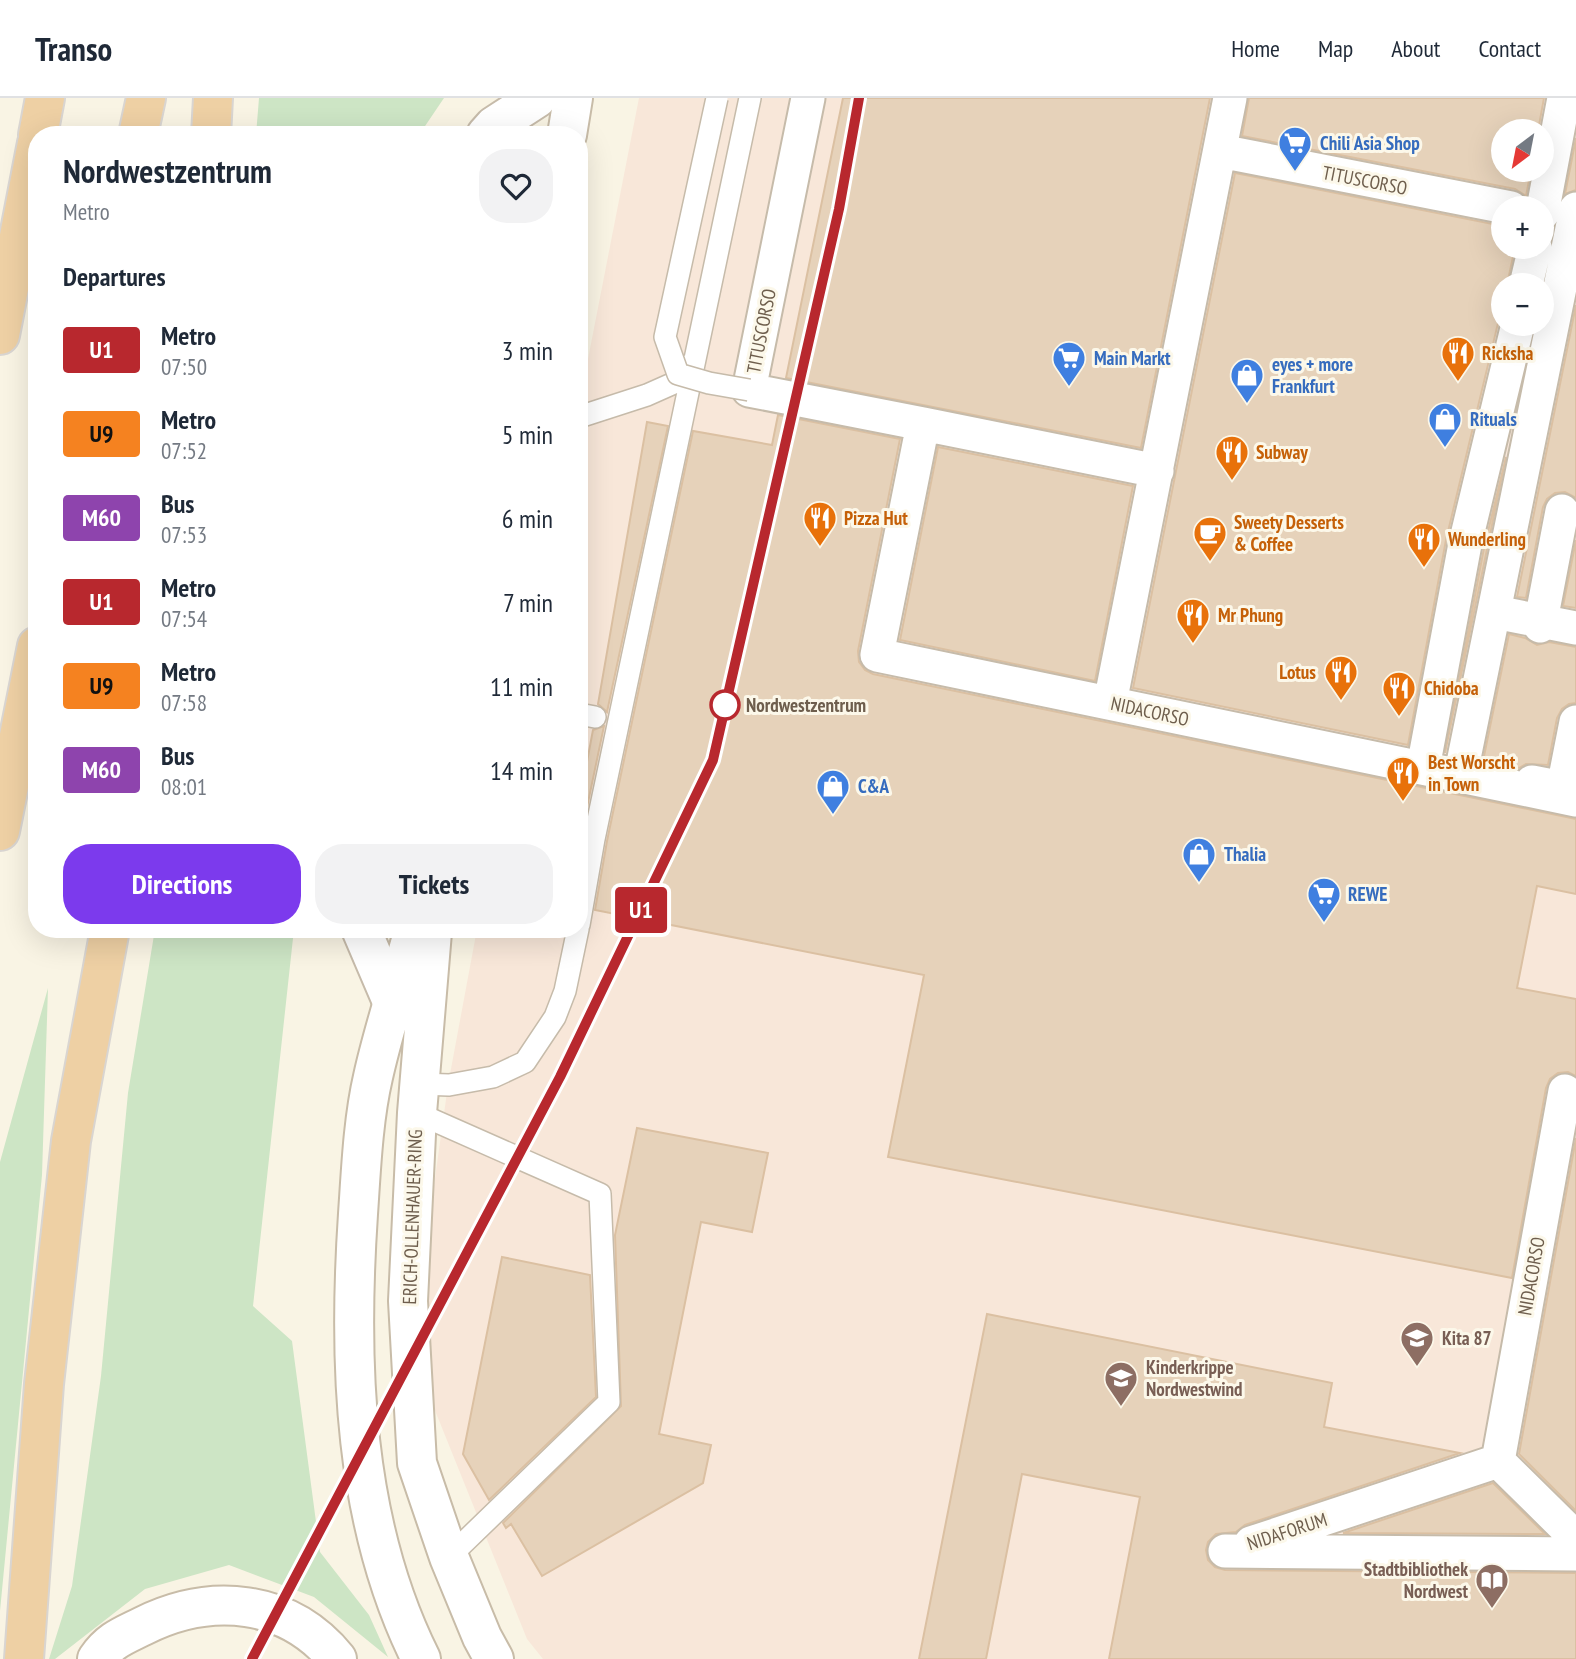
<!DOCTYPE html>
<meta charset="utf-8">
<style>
:root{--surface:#fff;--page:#f2f2f3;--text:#1f2937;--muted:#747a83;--line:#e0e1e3;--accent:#7c3aed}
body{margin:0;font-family:"PT Sans Narrow",sans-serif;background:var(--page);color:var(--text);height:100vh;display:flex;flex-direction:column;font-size:26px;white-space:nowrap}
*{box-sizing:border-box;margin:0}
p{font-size:23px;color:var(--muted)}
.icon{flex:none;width:38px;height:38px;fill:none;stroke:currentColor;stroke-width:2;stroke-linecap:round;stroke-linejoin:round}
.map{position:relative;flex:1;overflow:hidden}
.side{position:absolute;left:28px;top:28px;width:560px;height:812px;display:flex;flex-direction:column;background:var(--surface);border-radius:28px;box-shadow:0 7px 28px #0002}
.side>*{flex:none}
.badge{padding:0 14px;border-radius:5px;font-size:24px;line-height:46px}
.needle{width:46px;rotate:212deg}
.tools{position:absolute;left:1491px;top:21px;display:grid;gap:14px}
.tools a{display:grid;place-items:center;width:63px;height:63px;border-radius:50%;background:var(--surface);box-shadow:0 7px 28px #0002;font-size:35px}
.map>.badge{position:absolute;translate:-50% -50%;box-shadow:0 0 0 4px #fff}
h2{padding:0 35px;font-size:26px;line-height:63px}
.round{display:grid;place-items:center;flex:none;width:74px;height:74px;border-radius:28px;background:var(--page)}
.summary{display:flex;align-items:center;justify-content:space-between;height:119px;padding:0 35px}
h1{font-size:33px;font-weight:700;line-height:52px}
.primary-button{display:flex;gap:14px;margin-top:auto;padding:14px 35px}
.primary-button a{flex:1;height:80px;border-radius:28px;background:var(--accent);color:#fff;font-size:28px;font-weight:700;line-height:80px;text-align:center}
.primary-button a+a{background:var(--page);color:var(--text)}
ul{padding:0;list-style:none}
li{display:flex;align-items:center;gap:21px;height:84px;padding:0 35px}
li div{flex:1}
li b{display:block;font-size:26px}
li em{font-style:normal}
li .badge{min-width:77px;font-weight:700;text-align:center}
header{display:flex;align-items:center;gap:42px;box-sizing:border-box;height:98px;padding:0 35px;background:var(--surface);border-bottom:2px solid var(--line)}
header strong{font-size:33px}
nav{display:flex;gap:38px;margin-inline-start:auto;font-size:24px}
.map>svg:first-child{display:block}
.commercial{fill:#f8e7d9;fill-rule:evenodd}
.green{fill:#cde5c5}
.building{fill:#e6d2ba;stroke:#dbc0a2;stroke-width:2}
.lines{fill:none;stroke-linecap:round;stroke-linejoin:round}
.service-casing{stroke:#c6bbaa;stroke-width:24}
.pedestrian-casing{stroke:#c6bbaa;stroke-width:37}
.minor-casing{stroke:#c6bbaa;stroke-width:42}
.secondary-casing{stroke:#c8bca8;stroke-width:42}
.trunk-casing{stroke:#d9d5d1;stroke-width:42}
.service{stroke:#fff;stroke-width:21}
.pedestrian{stroke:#fff;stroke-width:33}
.minor{stroke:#fff;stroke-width:38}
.secondary{stroke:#fff;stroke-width:38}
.trunk{stroke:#eed0a4;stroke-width:38}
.service-bridge-casing{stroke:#c6bbaa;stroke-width:24;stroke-linecap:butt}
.service-bridge{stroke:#fff;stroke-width:21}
.line-casing{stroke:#fff;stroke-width:16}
.line{stroke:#b8282e;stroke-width:10}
.stop-dot{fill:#fff;stroke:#b8282e;stroke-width:3.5}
.labels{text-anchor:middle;stroke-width:6;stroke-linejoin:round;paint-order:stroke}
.shop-label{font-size:19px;font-weight:bold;fill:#366cbe;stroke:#fcf8ea;text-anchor:start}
.street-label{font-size:19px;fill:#6e5e4d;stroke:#fcf8ea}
.food-label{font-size:19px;font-weight:bold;fill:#c56008;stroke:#fcf8ea;text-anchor:start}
.stop-label{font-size:19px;font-weight:bold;fill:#6e5e4d;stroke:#fcf8ea;text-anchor:start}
.education-label{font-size:19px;font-weight:bold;fill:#785e54;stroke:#fcf8ea;text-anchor:start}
</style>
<header>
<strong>Transo</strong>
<nav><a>Home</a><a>Map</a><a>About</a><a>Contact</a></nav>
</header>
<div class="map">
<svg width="1576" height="1561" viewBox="0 0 1576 1561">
<rect width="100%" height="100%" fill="#f9f4e4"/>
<path class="commercial" d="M639,0H1576V1561H543L527,1541L432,1305L425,1152L448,987L477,831H579V307ZM1503,33H1542V72H1503ZM1503,110H1542V149H1503ZM1503,187H1542V226H1503Z"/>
<path class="green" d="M259,0H444L419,37H256Z
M155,831H294L253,1208L292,1243L320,1454L369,1517L388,1559L314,1499L229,1467L145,1491L55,1561H49L72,1488L101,1278L128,995Z
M48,890L42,1077L0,1513V1064Z"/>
<path class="building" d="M843,0H1210L1141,350L786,280Z
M1249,0H1544L1538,33H1503V72H1531L1526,98L1515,91L1242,38Z
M1576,40V92L1565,96Z
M1235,75L1503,128V149H1515L1507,187H1503V214L1499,221L1446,442L1408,647L1133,590Z
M1576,207V400L1565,394L1555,395L1547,401L1543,409L1526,500L1517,499Z
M778,317L900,341L858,553L859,564L865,572L873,576L1576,721V796L1537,788L1517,890L1576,901V978L1568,974L1558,975L1550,981L1546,990L1512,1180L888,1059L924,877L595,812L607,743L693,333L772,347Z
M647,324L668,328L607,614L598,606Z
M938,349L1133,388L1095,583L900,542Z
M1506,359L1445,655L1484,450Z
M1576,442V510L1563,508Z
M1509,536L1525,540L1537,547L1549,544L1576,549V605L1569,606L1562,611L1557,620L1548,667L1526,666L1519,670L1483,663Z
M604,628L581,738L579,749V706L593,632Z
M637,1030L768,1055L752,1134L701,1124L659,1336L711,1347L703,1385L542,1478L511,1426L506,1430L503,1425L621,1308L615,1137Z
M1576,1040V1413L1519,1356Z
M502,1159L590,1177L596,1299L489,1402L463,1356Z
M987,1216L1332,1285L1324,1329L1460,1355L1245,1427L1236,1434L1216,1436L1208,1444L1206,1452L1208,1462L1215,1469L1225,1472L1576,1475V1561H1109L1140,1399L1022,1376L986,1561H919Z
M1493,1385L1545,1436L1343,1435Z"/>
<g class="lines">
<defs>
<path id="service" d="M579,319L647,297L674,285L692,265
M579,616L595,619
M579,827L594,741L750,0
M419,986L449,987L493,979L525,964L555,919L565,893L578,831
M417,1015L600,1096L609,1304L449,1459"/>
<path id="pedestrian" d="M808,0L749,292L923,326
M1220,53L1511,110
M1542,116L1564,0
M1526,187L1535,149
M1157,373L923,326L877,557L1576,702
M1495,514L1576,530
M1540,528L1562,413
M1110,605L1230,0
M1423,670L1465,446L1518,226
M1462,670L1576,111
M1532,684L1563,690L1576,624
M1498,1363L1565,993
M1498,1363L1576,1440
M1251,1445L1498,1363
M1225,1453L1576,1456"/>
<path id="minor" d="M486,37L494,28L537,0
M361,831L394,908"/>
<path id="secondary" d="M567,37L573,0
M414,831C401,880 384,929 373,979C363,1022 361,1072 358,1116C348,1265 353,1425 421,1561
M432,834L417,1015L408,1203L417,1365L449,1459L482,1539L494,1561
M97,1561C110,1542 123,1538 143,1528C211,1494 288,1501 337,1561"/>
<path id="trunk" d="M38,37L45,0
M138,37L146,0
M211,37L213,0
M0,237L37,45
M0,733L37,548
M24,1561L44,1286L71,1043L110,831"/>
</defs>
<use href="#service" class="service-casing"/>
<use href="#pedestrian" class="pedestrian-casing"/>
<use href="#minor" class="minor-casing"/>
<use href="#secondary" class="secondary-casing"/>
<use href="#trunk" class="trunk-casing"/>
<use href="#service" class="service"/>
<use href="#pedestrian" class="pedestrian"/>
<use href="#minor" class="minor"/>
<use href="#secondary" class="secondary"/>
<use href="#trunk" class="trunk"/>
<defs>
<path id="service-bridge" d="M717,0L665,239L678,276L709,285L749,292"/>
</defs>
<use href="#service-bridge" class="service-bridge-casing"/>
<use href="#service-bridge" class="service-bridge"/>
</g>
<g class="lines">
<defs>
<path id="line" d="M252,1561L560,979L713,662L839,111L859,0"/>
</defs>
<use href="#line" class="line-casing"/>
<use href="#line" class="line"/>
</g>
<defs>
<symbol id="supermarket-pin" viewBox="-11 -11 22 30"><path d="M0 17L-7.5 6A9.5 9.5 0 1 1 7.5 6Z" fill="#3f7fe0" stroke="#fcf8ea"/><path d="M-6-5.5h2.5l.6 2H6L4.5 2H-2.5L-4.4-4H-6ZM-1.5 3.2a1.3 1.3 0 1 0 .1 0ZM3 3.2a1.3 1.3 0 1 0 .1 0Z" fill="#fff"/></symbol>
<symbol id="restaurant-pin" viewBox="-11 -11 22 30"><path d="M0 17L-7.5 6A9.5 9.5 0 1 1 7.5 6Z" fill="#e8710a" stroke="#fcf8ea"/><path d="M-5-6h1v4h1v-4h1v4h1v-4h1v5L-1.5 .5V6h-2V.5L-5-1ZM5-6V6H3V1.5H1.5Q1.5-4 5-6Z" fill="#fff"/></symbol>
<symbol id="shop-pin" viewBox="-11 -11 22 30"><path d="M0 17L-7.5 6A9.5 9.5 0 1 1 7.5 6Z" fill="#3f7fe0" stroke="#fcf8ea"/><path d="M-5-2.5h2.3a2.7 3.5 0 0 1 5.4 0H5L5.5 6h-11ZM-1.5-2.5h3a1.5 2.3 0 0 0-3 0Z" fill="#fff"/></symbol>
<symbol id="cafe-pin" viewBox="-11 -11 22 30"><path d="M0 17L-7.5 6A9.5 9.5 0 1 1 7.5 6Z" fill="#e8710a" stroke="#fcf8ea"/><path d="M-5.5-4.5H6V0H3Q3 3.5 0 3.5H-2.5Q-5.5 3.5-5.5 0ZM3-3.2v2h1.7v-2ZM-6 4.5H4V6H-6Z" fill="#fff"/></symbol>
<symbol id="school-pin" viewBox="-11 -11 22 30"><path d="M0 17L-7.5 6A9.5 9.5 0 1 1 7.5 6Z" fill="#8d6e63" stroke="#fcf8ea"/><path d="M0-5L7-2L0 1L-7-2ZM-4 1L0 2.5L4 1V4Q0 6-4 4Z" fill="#fff"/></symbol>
<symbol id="library-pin" viewBox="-11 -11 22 30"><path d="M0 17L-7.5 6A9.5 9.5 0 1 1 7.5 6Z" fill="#8d6e63" stroke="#fcf8ea"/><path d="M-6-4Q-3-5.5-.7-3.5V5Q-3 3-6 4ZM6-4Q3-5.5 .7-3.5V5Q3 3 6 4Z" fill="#fff"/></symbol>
</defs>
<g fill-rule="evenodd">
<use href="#supermarket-pin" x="1276" y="26" width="38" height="52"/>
<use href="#restaurant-pin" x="1439" y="236" width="38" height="52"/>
<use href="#supermarket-pin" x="1050" y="241" width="38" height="52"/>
<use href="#shop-pin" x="1228" y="258" width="38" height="52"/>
<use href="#shop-pin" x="1426" y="302" width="38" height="52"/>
<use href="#restaurant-pin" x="1213" y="335" width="38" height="52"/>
<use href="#restaurant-pin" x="801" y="401" width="38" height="52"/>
<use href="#cafe-pin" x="1191" y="416" width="38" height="52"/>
<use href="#restaurant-pin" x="1405" y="422" width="38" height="52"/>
<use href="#restaurant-pin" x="1174" y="498" width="38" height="52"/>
<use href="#restaurant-pin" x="1322" y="555" width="38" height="52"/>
<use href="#restaurant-pin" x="1380" y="571" width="38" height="52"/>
<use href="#restaurant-pin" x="1384" y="656" width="38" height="52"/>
<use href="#shop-pin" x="814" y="669" width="38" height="52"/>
<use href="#shop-pin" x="1180" y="737" width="38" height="52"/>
<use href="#supermarket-pin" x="1305" y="777" width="38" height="52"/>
<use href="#school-pin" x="1398" y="1221" width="38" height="52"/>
<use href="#school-pin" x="1102" y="1261" width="38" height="52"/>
<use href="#library-pin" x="1473" y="1463" width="38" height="52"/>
</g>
<circle class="stop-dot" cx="725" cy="607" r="14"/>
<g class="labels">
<g class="shop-label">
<text x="1320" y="52">Chili Asia Shop</text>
<text x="1094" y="267">Main Markt</text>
<text x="1272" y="273">eyes + more<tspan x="1272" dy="22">Frankfurt</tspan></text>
<text x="1470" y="328">Rituals</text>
<text x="858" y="695">C&amp;A</text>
<text x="1224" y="763">Thalia</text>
<text x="1348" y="803">REWE</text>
</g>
<g class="street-label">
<text transform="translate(1365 82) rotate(11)" y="7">TITUSCORSO</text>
<text transform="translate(761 233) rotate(-79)" y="7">TITUSCORSO</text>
<text transform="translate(1150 613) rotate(12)" y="7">NIDACORSO</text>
<text transform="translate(412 1119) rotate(-88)" y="7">ERICH-OLLENHAUER-RING</text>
<text transform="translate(1531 1178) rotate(-80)" y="7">NIDACORSO</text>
<text transform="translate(1287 1433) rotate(-18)" y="7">NIDAFORUM</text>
</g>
<g class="food-label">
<text x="1482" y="262">Ricksha</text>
<text x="1256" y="361">Subway</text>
<text x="844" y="427">Pizza Hut</text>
<text x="1234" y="431">Sweety Desserts<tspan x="1234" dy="22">&amp; Coffee</tspan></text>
<text x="1448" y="448">Wunderling</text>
<text x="1218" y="524">Mr Phung</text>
<text x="1316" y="581" text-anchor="end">Lotus</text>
<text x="1424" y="597">Chidoba</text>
<text x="1428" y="671">Best Worscht<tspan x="1428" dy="22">in Town</tspan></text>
</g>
<g class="stop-label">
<text x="746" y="614">Nordwestzentrum</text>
</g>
<g class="education-label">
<text x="1442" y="1247">Kita 87</text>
<text x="1146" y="1276">Kinderkrippe<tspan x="1146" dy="22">Nordwestwind</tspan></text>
<text x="1468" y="1478" text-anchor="end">Stadtbibliothek<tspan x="1468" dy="22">Nordwest</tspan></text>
</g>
</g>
</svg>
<div class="tools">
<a><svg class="needle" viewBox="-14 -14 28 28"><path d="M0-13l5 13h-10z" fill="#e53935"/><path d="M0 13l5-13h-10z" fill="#747a83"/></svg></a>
<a>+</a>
<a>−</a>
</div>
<b class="badge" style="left:641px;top:812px;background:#b8282e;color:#fff">U1</b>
<section class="side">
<div class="summary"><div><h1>Nordwestzentrum</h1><p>Metro</p></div><a class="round"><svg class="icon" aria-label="heart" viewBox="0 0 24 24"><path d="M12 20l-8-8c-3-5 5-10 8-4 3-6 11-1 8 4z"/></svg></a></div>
<h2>Departures</h2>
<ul>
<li><span class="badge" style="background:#b8282e;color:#fff">U1</span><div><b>Metro</b><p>07:50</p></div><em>3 min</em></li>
<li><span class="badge" style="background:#f58220;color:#111">U9</span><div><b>Metro</b><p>07:52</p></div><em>5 min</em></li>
<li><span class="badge" style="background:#8e44ad;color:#fff">M60</span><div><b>Bus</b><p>07:53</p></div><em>6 min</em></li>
<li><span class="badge" style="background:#b8282e;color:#fff">U1</span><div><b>Metro</b><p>07:54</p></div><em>7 min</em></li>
<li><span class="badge" style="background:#f58220;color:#111">U9</span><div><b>Metro</b><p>07:58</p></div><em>11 min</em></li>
<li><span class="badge" style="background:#8e44ad;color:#fff">M60</span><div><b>Bus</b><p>08:01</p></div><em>14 min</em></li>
</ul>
<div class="primary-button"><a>Directions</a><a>Tickets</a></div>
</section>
</div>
